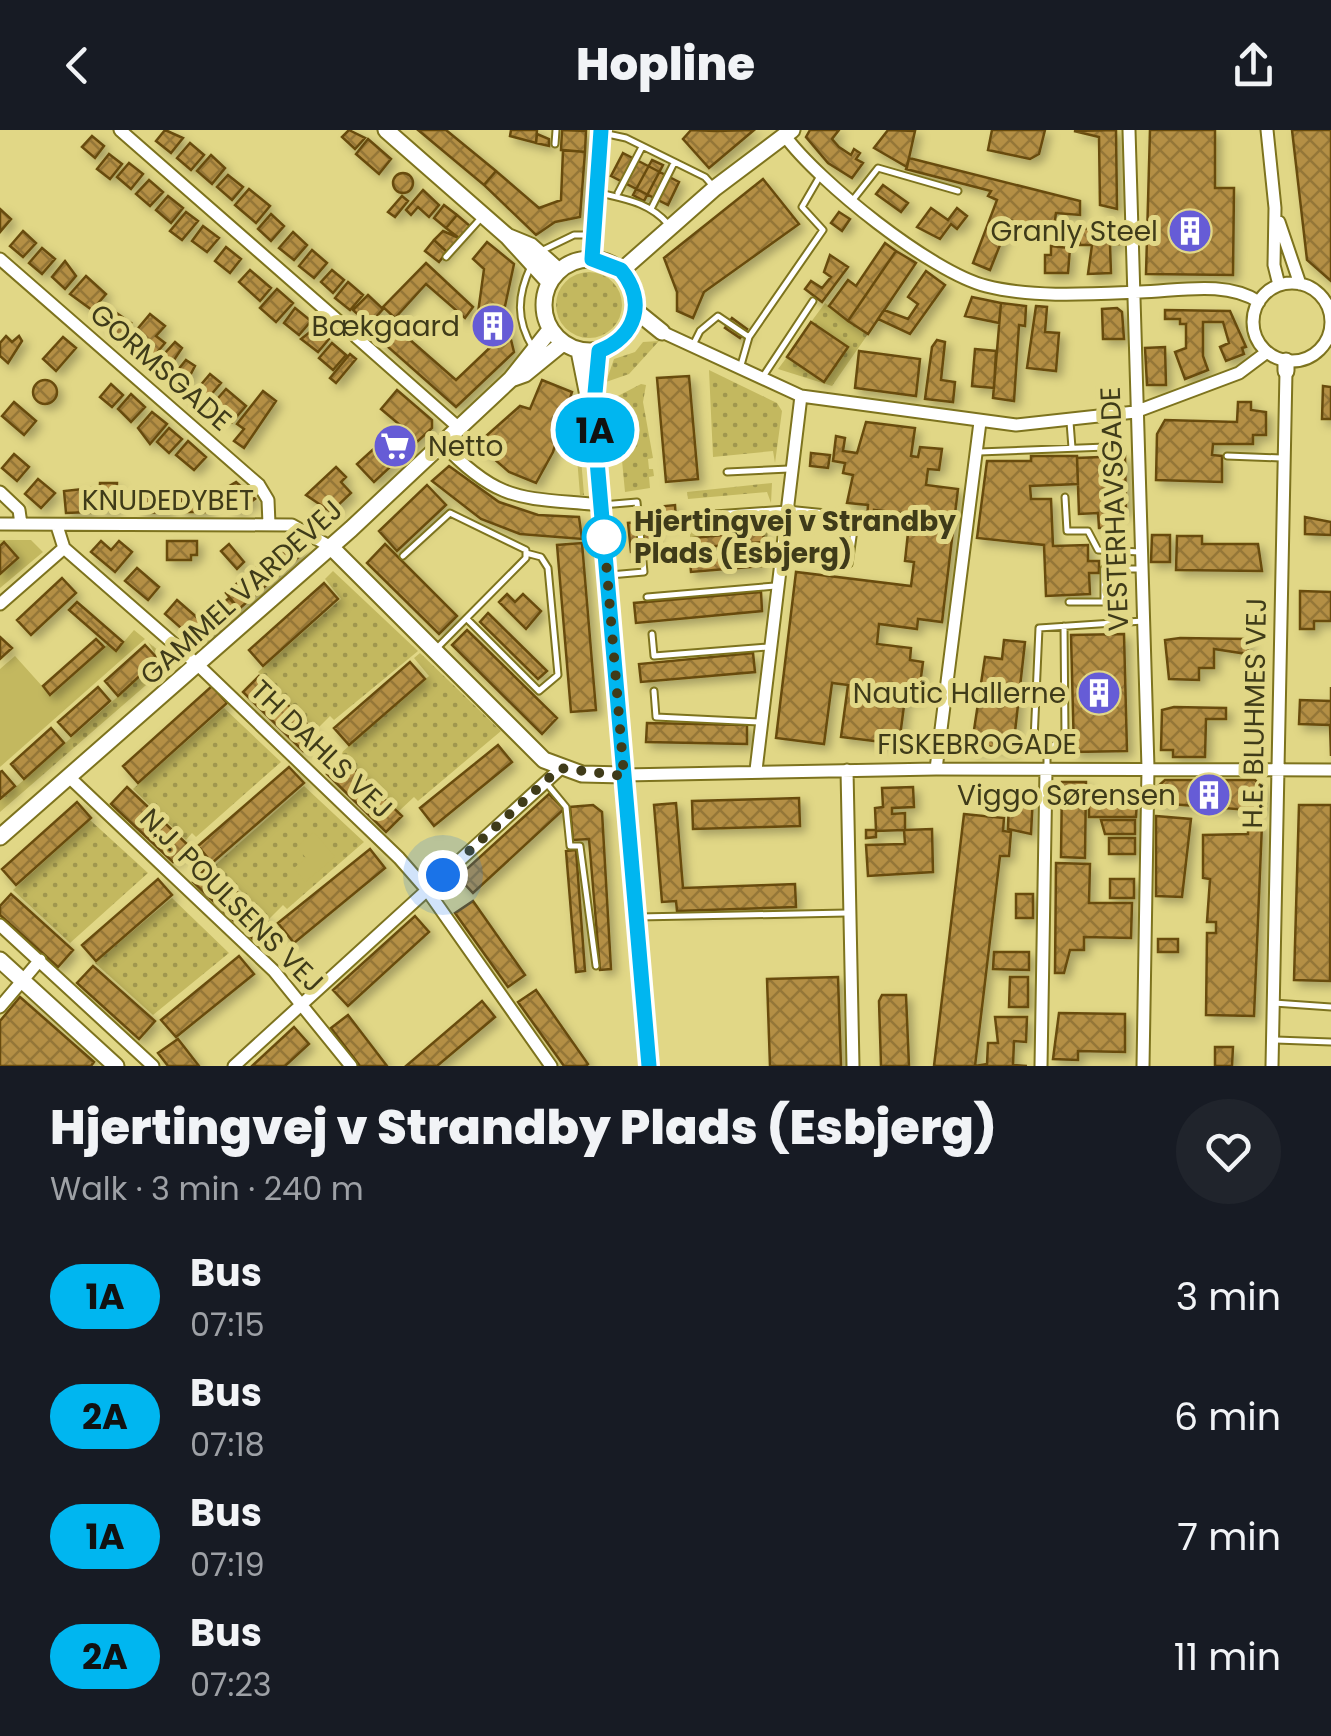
<!DOCTYPE html>
<meta charset="utf-8">
<style>
:root{--surface:#171b24;--page:#20242c;--text:#f1f3f6;--muted:#9ea1a6}
body{margin:0;font-family:Poppins,sans-serif;background:var(--page);color:var(--text);height:100vh;display:flex;flex-direction:column;font-size:38px;white-space:nowrap}
*{box-sizing:border-box;margin:0}
p{font-size:32px;color:var(--muted)}
.icon{flex:none;width:55px;height:55px;fill:none;stroke:currentColor;stroke-width:2;stroke-linecap:round;stroke-linejoin:round}
.map{position:relative;height:936px;overflow:hidden}
.sheet{display:flex;flex-direction:column;background:var(--surface);flex:1}
.sheet>*{flex:none}
.badge{padding:0 20px;border-radius:32px;font-size:35px;line-height:65px}
.you{position:absolute;width:50px;height:50px;margin:-25px;border:8px solid #fff;border-radius:50%;background:#1a73e8;box-shadow:0 0 0 15px #1a73e833}
.map>.badge{position:absolute;translate:-50% -50%;box-shadow:0 0 0 5px #fff}
.round{display:grid;place-items:center;flex:none;width:105px;height:105px;border-radius:52px;background:var(--page)}
.summary{display:flex;align-items:center;justify-content:space-between;height:170px;padding:0 50px}
h1{font-size:48px;font-weight:800;line-height:75px}
ul{padding:0;list-style:none}
li{display:flex;align-items:center;gap:30px;height:120px;padding:0 50px}
li div{flex:1}
li b{display:block;font-size:38px}
li em{font-style:normal}
li .badge{min-width:110px;font-weight:700;text-align:center}
header{display:flex;justify-content:space-between;align-items:center;height:130px;padding:0 50px;background:var(--surface);font-size:45px;font-weight:800}
.map>svg:first-child{display:block}
.grass{fill:url(#grass-dots)}
.park{fill:#c3b85f}
.building{fill:url(#building-cross-hatch);stroke:#684c0f;stroke-width:2.5;filter:url(#shadow)}
.lines{fill:none;stroke-linecap:round;stroke-linejoin:round}
.lane-casing{stroke:#7d731e;stroke-width:9}
.street-casing{stroke:#7d731e;stroke-width:15}
.secondary-casing{stroke:#7d731e;stroke-width:19}
.lane{stroke:#fff;stroke-width:5}
.street{stroke:#fff;stroke-width:11}
.secondary{stroke:#fff;stroke-width:15}
.line-casing{stroke:#fff;stroke-width:22}
.line{stroke:#00b6f0;stroke-width:15}
.walk{stroke:#3f3b19;stroke-width:10;stroke-dasharray:0 18}
.stop-dot{fill:#fff;stroke:#00b6f0;stroke-width:5}
.labels{text-anchor:middle;stroke-width:10;stroke-linejoin:round;paint-order:stroke}
.poi-label{font-size:28px;fill:#3f3b19;stroke:#e1d786;text-anchor:end}
.street-label{font-size:28px;fill:#3f3b19;stroke:#e1d786}
.stop-label{font-size:28px;font-weight:bold;fill:#3f3b19;stroke:#e1d786;text-anchor:start}
</style>
<header><svg class="icon" aria-label="back" viewBox="0 0 24 24"><path d="M15 5l-7 7 7 7"/></svg>Hopline<svg class="icon" aria-label="share" viewBox="0 0 24 24"><path d="M12 15V3M7 8l5-5 5 5M5 13v7h14v-7"/></svg></header>
<div class="map">
<svg width="1331" height="936" viewBox="0 0 1331 936">
<defs>
<pattern id="grass-dots" width="8" height="8" patternUnits="userSpaceOnUse" patternTransform="scale(2.5)"><rect width="8" height="8" fill="#c3b85f"/><path d="M2 2h.1M6 6h.1" fill="none" stroke="#a0974e" stroke-width="1.8" stroke-linecap="round"/></pattern>
<pattern id="building-cross-hatch" width="8" height="8" patternUnits="userSpaceOnUse" patternTransform="scale(2.5)"><rect width="8" height="8" fill="#b48f44"/><path d="M0 0l8 8M0 8l8-8" fill="none" stroke="#947638"/></pattern>
<filter id="shadow"><feDropShadow dx="5" dy="5" stdDeviation="5" flood-color="#0004"/></filter>
</defs>
<rect width="100%" height="100%" fill="#e1d786"/>
<path class="grass" d="M556 175a33 33 0 1 1 66 0a33 33 0 1 1-66 0Z
M825,173L868,204L832,256L778,239L787,227L824,251L847,218L811,192Z
M659,211L629,244L606,252L614,229L635,222L643,212Z
M709,240L777,273L782,281L775,333L773,321L713,327Z
M641,254L646,255L643,272L653,328L648,329L649,339H653L654,346L649,347L650,358L625,362L616,267Z
M572,266L576,267L584,365H580Z
M772,353L771,373L767,362L688,369L687,362Z
M765,385H770L767,411L762,401L690,408V402L766,395Z
M333,441L418,521L334,590L330,586L316,600L258,542L341,469L325,449Z
M148,512L166,527L168,536L0,682V671L159,530Z
M420,523L501,601L418,671L414,667L399,681L341,623L429,546L414,528Z
M224,578L281,632L196,707L192,703L186,710L133,659Z
M304,656L364,712L287,779L283,775L269,789L215,735Z
M90,690L148,743L70,813L13,760Z
M172,768L229,823L153,885L95,833Z"/>
<path class="park" d="M0,410H31L43,422L0,458Z
M134,500L145,509L0,637V539L15,526L51,566L108,514L116,521Z
M314,702L335,727L305,752L294,738L306,728L297,717Z"/>
<path class="building" d="M165,0L183,8L171,23L156,11Z
M349,0L365,8L355,19L342,7Z
M418,0H446L496,41L484,55Z
M511,0H537L536,13L510,6Z
M562,0L586,1L585,22L561,20Z
M691,0L715,1L754,0L709,38L683,9Z
M810,0H839L832,9L839,17L851,25L854,19L860,23L856,29L863,33L852,48L828,33L806,7Z
M888,0L915,1L907,37L874,18Z
M992,0H1045L1039,24L1030,29L988,20Z
M1116,0L1117,79L1100,75L1099,7L1074,1Z
M1150,0H1215V58H1234L1233,145L1146,144Z
M1292,0H1331V151L1307,130Z
M537,4L549,9V16L536,13Z
M92,6L104,16L95,28L82,17Z
M368,9L391,29L379,44L356,24Z
M190,13L204,25L191,40L177,28Z
M563,20L585,22L580,87L555,92L536,105L484,55L496,41L539,78L561,70Z
M623,23L679,52L668,75L611,46Z
M109,24L122,34L110,49L97,39Z
M211,25L225,38L212,54L197,41Z
M909,28L1080,71V85L1056,83L1053,104L1010,90L990,140L973,133L997,70L988,66L991,61L906,39Z
M652,30L663,35L644,71L633,65Z
M129,33L143,44L131,59L117,47Z
M393 53a10 10 0 1 1 20 0a10 10 0 1 1-20 0Z
M228,45L243,57L232,70L217,57Z
M763,49L799,94L704,162L693,188L677,181V162L664,128Z
M149,50L163,62L150,76L136,64Z
M883,55L908,73L901,82L876,64Z
M249,59L270,76L256,93L235,75Z
M423,60L439,75L429,87L418,77L411,85L406,80Z
M168,66L183,78L171,93L156,80Z
M402,66L408,71L395,87L388,82Z
M444,75L457,85L446,98L434,88Z
M931,78L948,90L957,78L967,86L957,99L951,94L940,109L917,97Z
M0,79L11,89L0,102Z
M186,82L198,91L182,110L170,101Z
M839,82L850,89L842,101L831,93Z
M271,84L284,96L271,111L258,99Z
M457,85L470,96L459,108L446,98Z
M203,96L219,108L207,122L192,111Z
M1119,98V114H1110L1111,143L1088,144L1092,115H1080L1079,99Z
M23,101L36,113L23,127L10,116Z
M443,101L459,108L447,122L434,110Z
M293,102L307,115L294,130L279,118Z
M434,110L447,122L439,132L425,121Z
M487,112L514,134L504,181L514,222L456,277L379,209L392,194L456,250L499,209L486,198L482,200L478,183L484,139L473,129Z
M885,113L896,121L848,191L829,176L848,150L856,156Z
M1051,116L1070,118L1068,143H1045V125H1051Z
M226,117L241,129L230,143L215,131Z
M42,118L55,129L42,144L29,133Z
M312,120L327,133L314,148L299,136Z
M896,121L916,133L868,204L848,191Z
M830,125L848,137L822,172L805,159L811,151L822,158L831,147L824,142Z
M65,131L76,146L65,159L52,147Z
M426,133L473,177L465,188L426,154L395,188L383,177Z
M250,140L271,158L260,171L239,152Z
M332,140L344,150L333,163L321,152Z
M926,141L945,155L910,204L878,189L884,180L908,189L918,174L908,167Z
M86,146L106,164L92,180L70,164Z
M348,152L363,165L350,180L335,168Z
M277,159L293,173L276,192L260,178Z
M368,165L383,179L369,195L353,180Z
M972,167L1001,173L999,193L965,186Z
M1001,173L1026,176L1025,196L1019,195L1014,271L993,268Z
M105,175L131,193L118,207L102,193L106,189L99,183Z
M1036,176L1047,177L1045,202L1059,203L1056,241L1027,238Z
M295,178L311,191L299,205L284,193Z
M1117,178L1122,182L1124,209H1103L1102,179Z
M1165,180L1230,181L1246,217L1242,218L1244,224L1226,231L1220,217L1229,213L1223,192H1203V226L1208,240L1185,249L1175,222L1186,218V194H1180V189H1165Z
M150,184L165,196L156,206L165,213L148,233L129,209Z
M732,188L747,199L740,208L725,198Z
M811,192L848,217L824,252L787,227Z
M315,198L329,209L318,222L301,209Z
M6,206L12,212L19,206L22,211L8,233L0,226V213Z
M63,207L76,218L56,241L43,229Z
M937,210L945,212L941,250L955,252L953,272L925,269L932,217Z
M175,212L182,218L166,242L156,233Z
M332,213L346,225L333,240L319,228Z
M1165,217L1166,255H1147L1145,218Z
M975,219L996,221L994,258L972,256Z
M859,221L920,229L916,266L855,258Z
M350,224L356,229L336,253L330,248Z
M186,230L195,236L184,257L172,247Z
M210,244L221,253L198,280L188,270Z
M689,246L698,349L666,352L657,248Z
M542,250L572,262L553,322L536,353L509,342L477,314L520,276L530,279Z
M33 262a12 12 0 1 1 24 0a12 12 0 1 1-24 0Z
M111,254L123,265L112,277L100,267Z
M1323,256L1331,257V289H1322Z
M226,259L246,276L232,292L211,276Z
M397,260L432,290V298L374,352L357,334L400,295L381,279Z
M263,261L276,271L244,318L234,311L244,299L237,294Z
M131,264L145,277L131,292L118,279Z
M14,272L36,291L24,305L2,286Z
M1238,272H1251V280L1266,282V305H1253V314H1213L1212,325L1222,326V352L1156,350L1157,304L1165,290L1237,292Z
M152,282L167,294L150,314L138,298Z
M866,292L915,298L911,326L918,327L920,317L942,319L939,340L928,339L926,355L958,359L942,492L918,489L917,499L879,494L877,514L911,518L910,530L923,532L918,570L905,568L899,614L841,607L848,555L832,553L824,614L776,608L796,442L911,456L914,432L905,431L910,384L874,380L873,389L867,388L868,375L847,373L853,345L843,343L845,333L833,331L836,306L845,308L843,321L857,323Z
M169,298L182,309L169,323L157,312Z
M188,311L206,327L194,340L176,325Z
M811,323L830,325L828,338L810,336Z
M14,324L29,337L17,351L2,338Z
M1031,326H1077L1078,354L1030,356L1031,369H1051L1053,416L1088,415V431H1099V443H1089L1090,464L1046,466L1044,415L977,408L987,331H1031Z
M1125,326L1126,382L1113,383V398H1099L1098,383L1079,384L1077,328Z
M449,336L499,372L538,385L579,387L582,409L520,404L481,389L432,351Z
M336,337L346,347L341,352L351,363L331,382L306,365Z
M38,349L55,363L41,378L25,364Z
M236,352L255,369L237,382L219,362Z
M100,353H117L116,380H99Z
M427,355L446,375L397,421L379,401Z
M93,358L91,382L66,383L64,361Z
M189,361H208V382H181V369L189,368Z
M140,365H170V382L141,383Z
M675,375L676,392L656,394L655,377Z
M1305,387L1331,392V405L1305,404Z
M653,391L655,420L631,422L628,393Z
M763,401L764,412L694,418L693,408Z
M1152,405H1170V432H1151Z
M1177,406H1202V414H1258L1262,441L1176,440Z
M290,407L303,423L239,479L226,463Z
M101,411L111,420L119,411L132,422L115,442L91,422Z
M167,411H197V425H191V430H167Z
M4,412L18,428L0,444V416Z
M582,413L596,580L571,582L557,415Z
M229,414L244,432L237,439L221,421Z
M385,414L457,486L439,504L367,433Z
M760,425L761,436L691,442L690,431Z
M137,438L159,457L148,470L125,451Z
M62,448L76,463L31,505L17,490Z
M324,453L338,469L263,536L249,520Z
M1300,461L1331,462V491H1314V499H1300Z
M761,462L762,481L636,493L634,473Z
M507,464L515,472L523,464L541,481L526,499L499,472Z
M229,468L239,479L222,495L207,478L214,472L219,477Z
M177,470L201,491L208,484L220,498L198,513L165,484Z
M77,472L123,512L116,521L69,480Z
M488,483L547,541L538,549L480,492Z
M467,500L557,588L542,604L452,515Z
M1124,504L1127,621L1074,622L1071,505Z
M0,507L12,518L0,529Z
M1180,508L1248,509L1247,524L1214,519V538H1199V550L1169,549L1165,510Z
M96,509L104,517L50,565L43,556Z
M1004,510L1025,512L1013,620L985,616V620H971L985,527L1002,529Z
M145,515L158,529L118,566L105,551Z
M753,523L755,542L641,552L639,534Z
M410,532L425,549L349,615L334,598Z
M259,546L318,605L303,621L243,562Z
M212,556L227,573L138,653L123,636Z
M98,557L110,571L71,606L58,592Z
M1331,557V626L1330,595L1299,594L1300,570L1331,571Z
M1174,577L1226,578V589H1206L1205,627H1173V620H1161L1162,580Z
M647,593L747,595V614L646,612Z
M51,598L64,613L24,649L11,634Z
M498,615L512,632L434,696L420,678Z
M343,628L402,686L386,702L327,644Z
M289,637L304,653L212,733L198,716Z
M2,641L15,656L0,669V642Z
M1165,650H1255L1262,657V681L1157,673V657Z
M1062,652H1086L1085,728L1061,727Z
M127,657L189,716L173,732L111,674Z
M913,657L914,677L892,678V684L905,683V700L932,699L933,742L868,746L866,715L905,714L904,700L876,701V707L866,708V700H876L875,678L883,677L882,658Z
M549,664L564,679L473,763L458,747Z
M1009,665H1033L1031,704L1008,699Z
M799,668L800,696L693,699L692,671Z
M1089,671L1137,672L1136,687H1089Z
M77,672L91,688L16,755L2,739Z
M676,673L683,758L795,754L796,777L677,781L676,771L662,772L654,675Z
M593,675L602,682L611,839L600,840L589,709L573,710L570,677Z
M1299,675H1331L1330,851L1294,850Z
M964,684L1004,688L1003,701L1011,702L1009,726H1000L975,936H934Z
M1156,686L1191,689L1182,767L1156,766Z
M1101,690H1135V704H1105Z
M1248,694H1262L1254,886L1206,885L1207,803H1216V792H1207L1210,749L1203,748V705L1248,704Z
M1109,708H1135V724H1109Z
M370,719L385,738L294,813L278,793Z
M576,720L585,841L576,842L566,721Z
M1056,733L1090,734L1089,773H1132L1131,808L1084,807V820H1070L1064,843H1055Z
M209,735L271,795L255,811L193,752Z
M158,749L172,765L96,831L82,815Z
M1110,749H1134V768H1110Z
M11,764L73,820L58,837L0,785V776Z
M1016,764H1033V788H1016Z
M473,771L525,845L508,857L455,783Z
M415,786L429,802L348,876L333,860Z
M1158,809H1178V822H1158Z
M994,822H1029V840L993,839Z
M239,826L254,844L176,907L161,890Z
M93,836L155,891L139,909L77,853Z
M838,847L841,936H770L767,849Z
M1010,847H1028V877H1009Z
M536,860L588,934L586,936H564L518,872Z
M882,865H906L909,936H881L879,871Z
M20,867L94,932L91,936H0V891Z
M482,871L495,887L437,936H406Z
M1059,883L1125,884V922L1078,921V930L1053,929Z
M348,885L387,936H360L331,898Z
M995,887H1027L1026,912L1014,911L1013,935L1027,936H975L987,934L988,913H998Z
M294,897L309,914L285,936H252Z
M178,909L199,936H168L158,923Z
M1215,917H1233L1232,936H1215Z"/>
<g class="lines">
<defs>
<path id="lane" d="M603,3L626,8L705,47L713,56
M555,14L556,0
M600,63C624,69 649,72 668,94
M618,63L642,17
M852,71L878,38L958,61
M651,79L674,33
M541,121L574,105H591
M446,127L482,87
M531,136C517,166 516,190 533,218
M749,207L823,100L802,77L820,46
M694,213L700,201L718,186L749,207L741,235
M762,248L813,171
M1070,292L1072,318
M979,322L1106,317
M1227,326L1281,328
M727,342L789,339
M1065,367L1067,401H1088L1098,420L1140,422
M602,375L637,372L644,442L610,445
M638,385L655,384
M700,385L787,379L856,386L849,434
M403,426L450,383L526,420V428L436,519
M647,467L775,456
M1069,472H1104V439H1141
M467,489L539,561L558,545L548,438L541,427L526,423
M652,504L654,526L768,517
M654,561L656,587L759,592
M1047,621L1065,606L1064,496
M1047,636V621L1034,610L1039,498L1143,491
M547,654L566,677L570,716H580L596,836
M638,787L847,783
M1274,873L1331,877
M1276,910L1331,912"/>
<path id="street" d="M120,0L344,196
M1129,0L1148,638L1143,936
M1267,0L1275,78L1274,135L1279,155
M785,6C819,52 931,142 986,156C1033,168 1092,164 1140,162C1178,161 1226,150 1259,172
M1279,92L1300,154
M0,129L259,355L268,370L269,394
M1253 192a39 39 0 1 1 78 0a39 39 0 1 1-78 0Z
M662,202L801,266L1016,295L1135,282L1239,243L1267,222
M356,207L458,297
M441,312C500,375 523,367 601,375
M0,362L19,380L21,394
M0,394L292,395L331,417
M57,396L64,418L198,535L399,728L427,760L551,936
M0,474L64,418
M936,639L980,292
M756,640L801,266
M847,640L853,936
M624,645L936,639L1331,640
M69,647L274,841L351,936
M0,795L153,936
M0,877L40,830
M234,936L560,639
M1041,936L1046,639
M1272,936L1286,241"/>
<path id="secondary" d="M386,0L507,106L549,152
M509,107L531,116L559,141
M544 175a46 46 0 1 1 92 0a46 46 0 1 1-92 0Z
M592,129L601,0
M621,141L715,58L792,0
M636,181L662,202
M579,221L589,271
M599,221L593,283L649,936
M1286,241V231
M511,249L525,244L563,213
M331,417L544,630L582,644L624,645
M0,707L351,399L511,249L550,200
M0,830L116,936"/>
</defs>
<use href="#lane" class="lane-casing"/>
<use href="#street" class="street-casing"/>
<use href="#secondary" class="secondary-casing"/>
<use href="#lane" class="lane"/>
<use href="#street" class="street"/>
<use href="#secondary" class="secondary"/>
</g>
<g class="lines">
<defs>
<path id="line" d="M601,0L592,129L621,140C647,171 636,207 599,221L593,284L649,936"/>
</defs>
<use href="#line" class="line-casing"/>
<use href="#line" class="line"/>
<path class="walk" d="M443,745L560,638L624,646L604,407"/>
</g>
<defs>
<symbol id="building-disc" viewBox="-11 -11 22 22"><circle r="9.5" fill="#665cd6" stroke="#e1d786"/><path d="M-4-6H4V6H1V3H-1V6H-4ZM-2.5-4.3h1.7v1.8h-1.7ZM.8-4.3h1.7v1.8H.8ZM-2.5-1h1.7V.8h-1.7ZM.8-1h1.7V.8H.8Z" fill="#fff"/></symbol>
<symbol id="supermarket-disc" viewBox="-11 -11 22 22"><circle r="9.5" fill="#665cd6" stroke="#e1d786"/><path d="M-6-5.5h2.5l.6 2H6L4.5 2H-2.5L-4.4-4H-6ZM-1.5 3.2a1.3 1.3 0 1 0 .1 0ZM3 3.2a1.3 1.3 0 1 0 .1 0Z" fill="#fff"/></symbol>
</defs>
<g fill-rule="evenodd">
<use href="#building-disc" x="1165" y="76" width="50" height="50"/>
<use href="#building-disc" x="468" y="171" width="50" height="50"/>
<use href="#supermarket-disc" x="370" y="291" width="50" height="50"/>
<use href="#building-disc" x="1074" y="538" width="50" height="50"/>
<use href="#building-disc" x="1184" y="640" width="50" height="50"/>
</g>
<circle class="stop-dot" cx="604" cy="407" r="20"/>
<g class="labels">
<g class="poi-label">
<text x="1158" y="111">Granly Steel</text>
<text x="460" y="206">Bækgaard</text>
<text x="428" y="326" text-anchor="start">Netto</text>
<text x="1066" y="573">Nautic Hallerne</text>
<text x="1176" y="675">Viggo Sørensen</text>
</g>
<g class="street-label">
<text transform="translate(161 237) rotate(41)" y="10">GORMSGADE</text>
<text x="168" y="380">KNUDEDYBET</text>
<text transform="translate(1114 379) rotate(-92)" y="10">VESTERHAVSGADE</text>
<text transform="translate(241 462) rotate(-42)" y="10">GAMMEL VARDEVEJ</text>
<text transform="translate(1254 583) rotate(-89)" y="10">H.E. BLUHMES VEJ</text>
<text x="977" y="624">FISKEBROGADE</text>
<text transform="translate(322 619) rotate(44)" y="10">TH DAHLS VEJ</text>
<text transform="translate(232 770) rotate(45)" y="10">N.J. POULSENS VEJ</text>
</g>
<g class="stop-label">
<text x="634" y="401">Hjertingvej v Strandby<tspan x="634" dy="32">Plads (Esbjerg)</tspan></text>
</g>
</g>
</svg>
<div class="you" style="left:443px;top:745px"></div>
<b class="badge" style="left:595px;top:300px;background:#00b6f0;color:#111">1A</b>
</div>
<section class="sheet">
<div class="summary"><div><h1>Hjertingvej v Strandby Plads (Esbjerg)</h1><p>Walk · 3 min · 240 m</p></div><a class="round"><svg class="icon" aria-label="heart" viewBox="0 0 24 24"><path d="M12 20l-8-8c-3-5 5-10 8-4 3-6 11-1 8 4z"/></svg></a></div>
<ul>
<li><span class="badge" style="background:#00b6f0;color:#111">1A</span><div><b>Bus</b><p>07:15</p></div><em>3 min</em></li>
<li><span class="badge" style="background:#00b6f0;color:#111">2A</span><div><b>Bus</b><p>07:18</p></div><em>6 min</em></li>
<li><span class="badge" style="background:#00b6f0;color:#111">1A</span><div><b>Bus</b><p>07:19</p></div><em>7 min</em></li>
<li><span class="badge" style="background:#00b6f0;color:#111">2A</span><div><b>Bus</b><p>07:23</p></div><em>11 min</em></li>
</ul>
</section>
